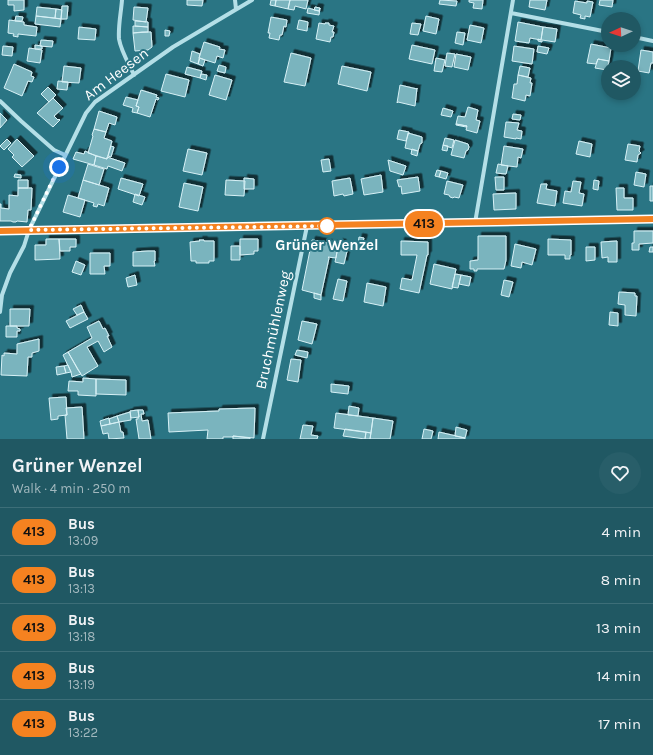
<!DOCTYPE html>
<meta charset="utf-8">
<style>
:root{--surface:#205863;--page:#285e69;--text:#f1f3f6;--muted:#a2b8be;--line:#3d6e78}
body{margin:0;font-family:Karla,sans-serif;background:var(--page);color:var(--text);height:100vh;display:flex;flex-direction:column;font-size:15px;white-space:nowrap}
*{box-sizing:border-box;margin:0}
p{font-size:13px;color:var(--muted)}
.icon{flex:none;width:22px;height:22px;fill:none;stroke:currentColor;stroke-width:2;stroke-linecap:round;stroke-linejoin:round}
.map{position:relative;height:439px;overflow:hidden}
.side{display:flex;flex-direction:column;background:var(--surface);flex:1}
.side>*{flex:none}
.badge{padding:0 8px;border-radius:13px;font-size:14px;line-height:26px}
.needle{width:26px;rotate:267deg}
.fabs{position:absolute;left:601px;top:12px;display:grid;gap:8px}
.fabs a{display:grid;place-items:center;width:40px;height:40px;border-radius:50%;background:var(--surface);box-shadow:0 2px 6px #0003;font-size:20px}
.you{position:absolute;width:20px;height:20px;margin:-10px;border:3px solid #fff;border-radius:50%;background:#1a73e8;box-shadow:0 0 0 6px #1a73e833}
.map>.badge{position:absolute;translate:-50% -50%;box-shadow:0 0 0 2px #fff}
.round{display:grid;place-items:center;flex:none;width:42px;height:42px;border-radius:21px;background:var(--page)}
.head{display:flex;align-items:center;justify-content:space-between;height:68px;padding:0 12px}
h1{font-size:19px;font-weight:700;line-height:30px}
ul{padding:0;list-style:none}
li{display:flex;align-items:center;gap:12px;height:48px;padding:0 12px;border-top:1px solid var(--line)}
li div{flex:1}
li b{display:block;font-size:15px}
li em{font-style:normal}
li .badge{min-width:44px;font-weight:700;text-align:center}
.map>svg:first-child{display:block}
.building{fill:#7ab4be;stroke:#d7f1f6;filter:url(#shadow)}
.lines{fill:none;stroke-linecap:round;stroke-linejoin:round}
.street{stroke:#b4dfe7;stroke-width:4}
.line-casing{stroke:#fff;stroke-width:9}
.line{stroke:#f58220;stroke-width:6}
.walk{stroke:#fff;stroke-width:4;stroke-dasharray:0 7.2}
.stop-dot{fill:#fff;stroke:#f58220;stroke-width:2}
.labels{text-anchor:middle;stroke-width:4;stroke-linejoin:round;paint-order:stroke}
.street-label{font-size:15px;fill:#fff;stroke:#2a7584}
.stop-label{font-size:15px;font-weight:bold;fill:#fff;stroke:#2a7584}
</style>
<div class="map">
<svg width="653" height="439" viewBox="0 0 653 439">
<defs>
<filter id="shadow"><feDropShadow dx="3.5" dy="-3.5" stdDeviation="0" flood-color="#0009"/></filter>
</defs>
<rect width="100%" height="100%" fill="#2a7584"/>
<path class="building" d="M8,0H24V10L14,11V5H8Z
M187,0H203L202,6L187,5Z
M271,0H276L275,6L270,5Z
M276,0H290L288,9L275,6Z
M290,0H308L306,9L295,6L294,10L288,9Z
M440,0L457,1L456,6L439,4Z
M469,0H483L482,9L473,8L474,3L469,2Z
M530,0H547L545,10L529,7Z
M600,0H613L612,7L599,5Z
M575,1L587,3V1L593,2L590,17L585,16V19L580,18L581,15L573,13Z
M62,6H68L67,19H61Z
M37,7L56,9L55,18L36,16Z
M134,7L148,8L146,22L133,20Z
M315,7L320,8L319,11L314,10Z
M308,8L319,11L320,8L319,15L307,13Z
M56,9L62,10L61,19L55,18Z
M16,16L23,17L22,21H15Z
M36,16L61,19L60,27L35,24Z
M426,16L439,19L436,34L423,31Z
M271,17L287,20L286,27L284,26L282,35H280L279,40L269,38L270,33H268Z
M9,20L24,22V25L37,27L36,36L18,34V37L13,36L14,34L8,33Z
M299,20L308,22L307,31L297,29Z
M135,21L148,22V27L135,26Z
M518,22L543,27L541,40L530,38L529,43L515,41Z
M319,23L325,24V23H329V25L334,26L332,32H334L333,37H331L330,42L316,39Z
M412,23L421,24L418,35L410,34Z
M470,25L484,28L481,43L467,40Z
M133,26L148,27V32L133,33Z
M79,27L96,29L95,40L78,39Z
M543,27L557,29L555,42L542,40V42L538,41V39L541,40Z
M165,30L170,31L169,36H165Z
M142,32H151L152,47L148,50L135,51L133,33Z
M457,32L465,33L463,45L455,43Z
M41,40L53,41L52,47L40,46Z
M204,42L220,47L219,49L225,50L223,58L217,56L215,63L199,58Z
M591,44L611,48L609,61L598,59L596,64L587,63Z
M35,45L42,46V49H35Z
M412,45L435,50L432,64L409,59Z
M3,46L13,47L12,56L2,55Z
M514,46L534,49L532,64L512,61Z
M538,46L549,48L547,54L537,52Z
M29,48L42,50L40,63L27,61Z
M641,50L653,52V63H651L649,73L638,71Z
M192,51L200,54L198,64L190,61Z
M291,53L311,58L305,86L284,82Z
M447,53L455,54L452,67L445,66Z
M456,54L471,57L468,70L454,67Z
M200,58L205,60L203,66L198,64Z
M436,58L445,60L442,72L434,71Z
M598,59L609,61L607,70L595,68Z
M14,64L32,72L31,76L34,77L32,82L28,81L22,96L4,88Z
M219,65L226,67L225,73L217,71Z
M64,66L81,68L79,83L62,82Z
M342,66L371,72L367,91L338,84Z
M520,66L530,68L528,77L518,75Z
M187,67L202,71L200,78L185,74Z
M166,74L189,80L185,97L161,91Z
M201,74L207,75L206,80L200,78Z
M215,75L232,80L226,100L209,95Z
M518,75L531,78L530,83H532L530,96L526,95L525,101L512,98L514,84H517Z
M58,81L68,82L67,90L57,89Z
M400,85L417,89V88L415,106L398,102L397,103Z
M48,87L56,95L49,102L41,94Z
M141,90L157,95L156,97L159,98L158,100L156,99L150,117L137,113L139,107L136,106Z
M126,97L138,100L136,106L139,107L137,113L132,112L133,108L123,105Z
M53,98L63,108L54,116L58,120L59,119L60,120L53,127L37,113Z
M468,107L478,110L476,120L480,121L477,133L466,130L467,126L456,124L458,116L465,117Z
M443,108L453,111L451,117L441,115Z
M99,111L117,117L115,125L109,123L106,132L94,129Z
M0,113L7,120L0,128Z
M513,114L521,115L520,120L512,119Z
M506,122L519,123L517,130L522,131L521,139L516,138V139L504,137Z
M456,124L467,126L466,127L456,125Z
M94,129L106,132L104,138L112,141L107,159L88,153L93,136L92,135Z
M399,130L409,132L406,141L397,139Z
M408,133L422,137V143L420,144L418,151L405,148Z
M445,138L454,140L452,148L443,145Z
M7,139L11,143L4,150L0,146Z
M17,139L34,156L22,167L12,157L14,155L8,149Z
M455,140L468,144L469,147L468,150L466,151L464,158L451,155Z
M579,141L592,144L590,157L576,154Z
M628,144L640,146L639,151L641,153L638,155L637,162L625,160Z
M443,145L448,146L447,151L442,150Z
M111,146L114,147L111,157L108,156Z
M504,146L523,149L521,158L518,157L517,167L501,165Z
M188,149L207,153L202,175L183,171Z
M412,149L418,151L417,156L411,154Z
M85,151L96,156L94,165L73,159L76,152L84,154Z
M96,156L107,159V157L125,163L122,171L108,166L107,169L94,165Z
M329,159L331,171L323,172L321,160Z
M388,160L406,166L403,175L390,171Z
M88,164L104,169L99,185L83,180Z
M498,164L508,166L506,174L496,173Z
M437,170L441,171L439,177L435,176Z
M441,171L448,173L446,179L439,177Z
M636,172L646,174L644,187L634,185Z
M15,174L21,175V178L14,177Z
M381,175L383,192L364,195L361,179Z
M418,177L420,191L402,194L401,186L399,187L397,180Z
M495,177H504V190H496Z
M121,178L143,184L139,196L118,189Z
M244,178L254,179V189H244Z
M350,178L353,194L344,196L343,194L334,196L332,181Z
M18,180H28V188H18Z
M83,180L109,188L104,206L98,204L97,207L93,206L94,203L78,198Z
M226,180L245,181L244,196L225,195Z
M594,180L599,181L598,190L593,189Z
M447,181L463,185L459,198L454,197L453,198L450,197L449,195L444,194Z
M573,181L581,182L579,193L584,194L582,206L563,203L565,191L571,192Z
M184,183L203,187L198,211L179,207Z
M541,184H547L546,189L557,191L555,206L537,203Z
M650,186H653V201H650Z
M18,188H32L31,210H28L27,222L17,221L16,222H13L11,221H0V204H1V208L9,209V195L18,196Z
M616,188H624V198H633V210H617Z
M516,193V209L494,210L493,194Z
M135,194L145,197L142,205L133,202Z
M68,195L85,200L80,217L63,212Z
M634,231H653V243L639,244V250H632V243H634Z
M478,236H506V260L504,269H477V271H474V269H470V261L478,260Z
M359,237L364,238L362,245L358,244Z
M46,239H59L60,259L35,260V245H46Z
M59,239H76V247H70V251H60Z
M240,239H258V251H254V254L240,255Z
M548,239L571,240V255H570V259H565V255H548Z
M199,240H204V241H214V261H209V263H196V261H191L190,242L200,241Z
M312,240H313L338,245L336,258L328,257L329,258L321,295L302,290Z
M401,241L428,242V255H427L419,293L400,289L402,278L412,280L417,255H401Z
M617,241V262H608V257L602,258L601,242Z
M339,242L343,243L342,246L348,247L344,264L335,262Z
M515,244L536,249L532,265L522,262L521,268L511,266Z
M231,246H240V260H231Z
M586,247H595V260L586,261Z
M650,247H653V252H649Z
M148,251H155V261H154L155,266H133V252Z
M90,253H110V266H104L105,274H90Z
M76,261L85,265L81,275L72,272Z
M434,264L456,269L452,289L430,284Z
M455,274L461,275L458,288L452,287Z
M135,275L137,285L128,287L126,278Z
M461,275L471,277L469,286L459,284Z
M338,279L347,281L343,301L333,299Z
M504,280L513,282L509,297L501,295Z
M367,283L386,287L383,306L364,302Z
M619,292L635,293V296H637L636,316L625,315V305L618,304Z
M314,293L321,295V300L314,298Z
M81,305L84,312L77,315L73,309Z
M10,309H30L29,326H10Z
M84,312L88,319L70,328L66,321Z
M610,312L618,313V326L609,325Z
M99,321L103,329L105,328L109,336H107L112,347L104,352L98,341L87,347L98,366L82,376L68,352L92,338L87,327Z
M302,321L317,324L312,344L298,340Z
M6,326H17V328L20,329V331H17V337H6Z
M39,339V351L32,353V357H28L27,376L1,375L2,355L4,356V353L17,354V344Z
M297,350L308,352L307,358L295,355Z
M68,352L78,370L81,374L72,377L71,372L63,355Z
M291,359L301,360L298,382L287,380Z
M68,365L71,372L66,373L64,366Z
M64,366L66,373L57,375L56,367Z
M83,378L96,379V396L78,395V391H68L69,381L83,382Z
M96,379L126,380V395L96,394Z
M331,384L349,386L348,394L331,392Z
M66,397L67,415L58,416V419L51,420L49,398Z
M349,406L359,408L358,416L348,415Z
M82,407L84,439H67L65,415H67L66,408Z
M255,408L254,438L233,436V437H223V439H207L208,430L169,432L168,413L219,411V409Z
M138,410H143L144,414H141L142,421L148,420L151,439H139L136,419H138V417H139Z
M138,410L139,417L131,418L130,411Z
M130,412L131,420L119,422L117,416Z
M336,413L373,418L371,433L334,428Z
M117,416L119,422L110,424L109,419Z
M109,418L110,424L101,426L100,421Z
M373,418L393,421L390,439H370Z
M119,422L121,432H123L124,438L109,439L108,433L103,434L101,426Z
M303,425L313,426L311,435L318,436L317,439H300Z
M456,427L467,430L465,438L455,436Z
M345,429L366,432L365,439L343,436Z
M424,429L433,431L431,439H422Z
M366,432L371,433L370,439H365Z
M439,432L465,438V439H438Z
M233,436L250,438V439H233Z"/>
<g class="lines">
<path class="street" d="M122,0C121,13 118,26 119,39C121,51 129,64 134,75
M235,0L236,9
M511,13L608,32
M634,37L653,41
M0,101L21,121L54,150L65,155
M475,223L513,0
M0,231L653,220
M0,312L2,295L10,273L24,246L29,230L86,113L95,102L173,47L252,0
M263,439L307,226"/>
</g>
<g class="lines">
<defs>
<path id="line" d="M0,231L653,219"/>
</defs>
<use href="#line" class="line-casing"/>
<use href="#line" class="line"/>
<path class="walk" d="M59,167L29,230L327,226"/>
</g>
<circle class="stop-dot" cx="327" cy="226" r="8"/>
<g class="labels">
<g class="street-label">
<text transform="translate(116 74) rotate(-37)" y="5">Am Heesen</text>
<text transform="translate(273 330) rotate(-78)" y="5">Bruchmühlenweg</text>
</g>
<g class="stop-label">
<text x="327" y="250">Grüner Wenzel</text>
</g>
</g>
</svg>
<div class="fabs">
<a><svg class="needle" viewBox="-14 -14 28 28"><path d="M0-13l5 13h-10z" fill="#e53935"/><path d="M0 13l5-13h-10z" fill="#a2b8be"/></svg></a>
<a><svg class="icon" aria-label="layers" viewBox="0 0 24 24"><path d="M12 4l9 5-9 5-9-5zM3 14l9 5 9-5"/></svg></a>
</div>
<div class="you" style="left:59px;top:167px"></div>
<b class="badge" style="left:424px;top:224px;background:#f58220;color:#111">413</b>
</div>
<section class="side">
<div class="head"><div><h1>Grüner Wenzel</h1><p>Walk · 4 min · 250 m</p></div><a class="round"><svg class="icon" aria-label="heart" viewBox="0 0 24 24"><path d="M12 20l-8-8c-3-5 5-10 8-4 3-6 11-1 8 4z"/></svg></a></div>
<ul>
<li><span class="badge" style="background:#f58220;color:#111">413</span><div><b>Bus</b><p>13:09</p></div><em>4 min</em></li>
<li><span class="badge" style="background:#f58220;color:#111">413</span><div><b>Bus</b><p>13:13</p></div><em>8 min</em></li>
<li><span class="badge" style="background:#f58220;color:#111">413</span><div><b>Bus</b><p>13:18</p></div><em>13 min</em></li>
<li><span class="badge" style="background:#f58220;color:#111">413</span><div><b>Bus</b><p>13:19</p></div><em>14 min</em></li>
<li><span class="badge" style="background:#f58220;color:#111">413</span><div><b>Bus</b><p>13:22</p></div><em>17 min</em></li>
</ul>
</section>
